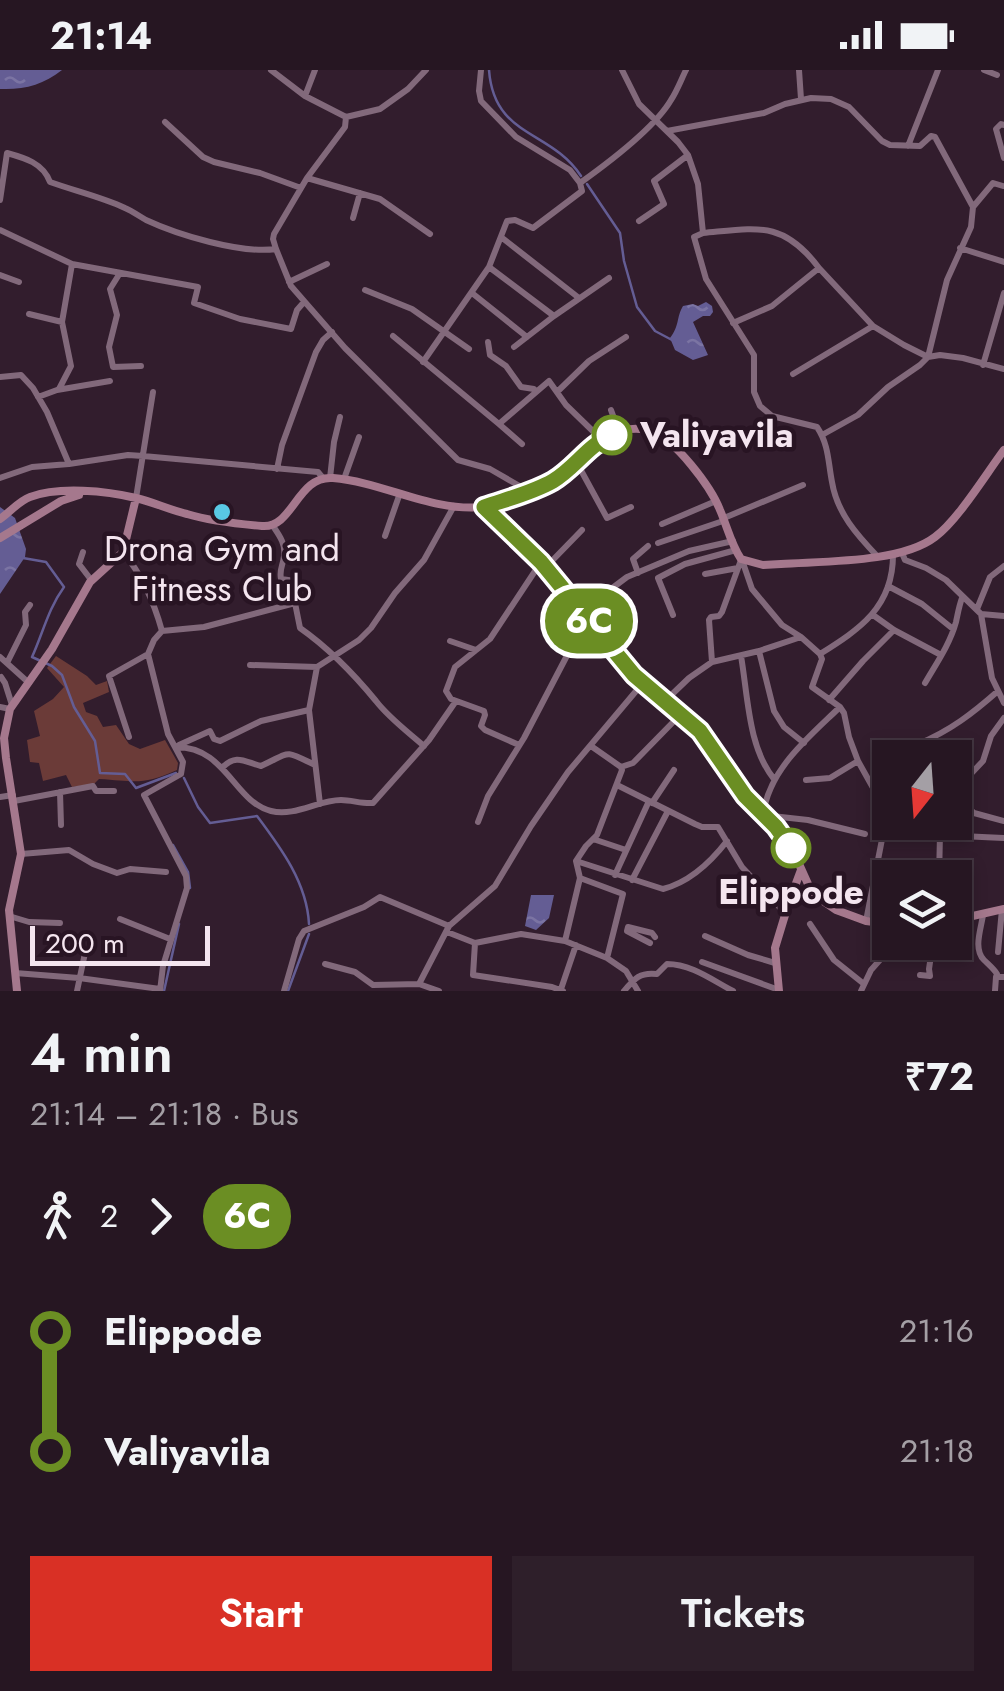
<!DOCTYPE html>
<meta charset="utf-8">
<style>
:root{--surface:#261622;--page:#2e1f2a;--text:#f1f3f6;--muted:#a49fa5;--line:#423540;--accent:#d93025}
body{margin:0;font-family:Jost,sans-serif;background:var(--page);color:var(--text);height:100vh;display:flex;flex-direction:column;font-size:38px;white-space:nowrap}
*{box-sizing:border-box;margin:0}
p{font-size:32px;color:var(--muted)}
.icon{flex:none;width:55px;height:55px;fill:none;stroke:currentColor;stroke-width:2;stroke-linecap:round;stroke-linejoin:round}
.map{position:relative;height:921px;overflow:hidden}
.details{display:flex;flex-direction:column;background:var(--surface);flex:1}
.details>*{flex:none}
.badge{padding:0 20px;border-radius:32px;font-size:35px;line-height:65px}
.needle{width:65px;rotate:197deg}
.controls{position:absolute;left:872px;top:670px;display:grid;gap:20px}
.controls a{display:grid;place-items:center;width:100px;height:100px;border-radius:0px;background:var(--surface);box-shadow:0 5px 15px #0003,0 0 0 2px var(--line);font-size:50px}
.scale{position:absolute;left:30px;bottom:25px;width:180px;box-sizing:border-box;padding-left:10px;border:5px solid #f4e5ef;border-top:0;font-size:28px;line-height:35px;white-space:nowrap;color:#f4e5ef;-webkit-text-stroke:8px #281423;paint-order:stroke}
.map>.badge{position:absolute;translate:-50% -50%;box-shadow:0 0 0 5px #fff}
.legs{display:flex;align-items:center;gap:15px;height:110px;padding:0 30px;font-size:32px}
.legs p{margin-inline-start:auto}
.summary{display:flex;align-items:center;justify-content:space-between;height:170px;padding:0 30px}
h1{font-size:55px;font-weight:600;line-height:75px}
.cta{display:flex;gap:20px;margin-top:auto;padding:20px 30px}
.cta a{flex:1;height:115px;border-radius:0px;background:var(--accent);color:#fff;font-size:40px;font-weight:600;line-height:115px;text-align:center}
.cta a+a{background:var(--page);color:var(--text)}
ul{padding:0 30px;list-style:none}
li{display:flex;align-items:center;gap:35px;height:120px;font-size:38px}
li i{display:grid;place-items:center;width:15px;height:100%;margin:0 12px;background:currentColor}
li i::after{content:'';width:25px;height:25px;margin:-12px;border:8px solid;border-radius:50%;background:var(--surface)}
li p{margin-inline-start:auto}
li:first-child i{background:linear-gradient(#0000 50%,currentColor 0)}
li:last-child i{background:linear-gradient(currentColor 50%,#0000 0)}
.status{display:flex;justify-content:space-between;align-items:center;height:70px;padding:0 50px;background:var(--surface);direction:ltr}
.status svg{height:28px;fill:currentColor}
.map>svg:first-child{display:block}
.grass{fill:#6b3b38}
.water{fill:url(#water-ripples)}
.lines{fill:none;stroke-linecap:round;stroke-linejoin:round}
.stream{stroke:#645d94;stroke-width:2.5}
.street{stroke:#82697b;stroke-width:6}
.secondary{stroke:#a5788d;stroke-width:8}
.line-1-casing{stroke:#fff;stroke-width:22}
.line-1{stroke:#6b8e23;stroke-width:15}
.stop-1-dot{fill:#fff;stroke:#6b8e23;stroke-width:5}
.poi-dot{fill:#59c8e4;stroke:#281423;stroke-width:4}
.labels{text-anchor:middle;stroke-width:9;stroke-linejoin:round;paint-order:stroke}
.stop-label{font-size:35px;font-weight:bold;fill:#f4e5ef;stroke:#281423;text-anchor:start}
.poi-label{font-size:35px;fill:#f4e5ef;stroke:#281423}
</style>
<div class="status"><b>21:14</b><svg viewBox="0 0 49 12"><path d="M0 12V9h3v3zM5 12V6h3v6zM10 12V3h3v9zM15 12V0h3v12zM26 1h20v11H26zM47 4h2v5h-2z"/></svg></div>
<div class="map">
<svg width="1004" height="921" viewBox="0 0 1004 921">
<defs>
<pattern id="water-ripples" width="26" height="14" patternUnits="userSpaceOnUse" patternTransform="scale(2.5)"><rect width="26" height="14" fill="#645d94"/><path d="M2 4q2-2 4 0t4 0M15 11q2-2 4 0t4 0" fill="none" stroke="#7b74a3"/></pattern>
</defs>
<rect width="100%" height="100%" fill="#321d2d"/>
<path class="grass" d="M56,586L87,606L96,615L107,611L109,622L83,633L86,642L97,646L103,657L116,655L129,674L140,679L165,670L178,693L177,700C142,716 135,711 99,709L94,714L72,717L66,705L43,711L39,693L30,692L27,670L40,666L34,641L53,629L64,617L47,598Z"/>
<path class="water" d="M0,0H62C43,15 24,20 0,19Z
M706,232L712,236L713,242L710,246H703L693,252L708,285L693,290L675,280L670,268C680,255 676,248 683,236L693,234L698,236Z
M0,437L15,448L26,479L25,487L0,524Z
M531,825H554L549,848L536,860L525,856Z"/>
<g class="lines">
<path class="stream" d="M489,0C494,68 550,59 581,106
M587,114L620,163L624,191L637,237L655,261L672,270
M23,488L46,492L64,517C48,539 43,563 32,587L52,596L62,605L74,637L95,671L100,703L125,704L136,718L176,703
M184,708L198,737L210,753L257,746C281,778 307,813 309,854
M173,775L188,802L190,818
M164,921L179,854
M288,921L309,864"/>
<path class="street" d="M271,0L305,26L346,47L380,39L408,19L426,0
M622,0L639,34L678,72L688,85L698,114L703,163L694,167L706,209L754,285V322L760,336L772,346L817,357C829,375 828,392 832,412C837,443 857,465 878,487
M799,0L801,29
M984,0L997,5
M305,26L315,0
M346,47L345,57L307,108L274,164L273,169L276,179L291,216L345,278L458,390L490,399L530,422
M165,52L203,87L214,92L260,103L301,118
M1004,55L1001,54L996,59L1004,88
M667,61L764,43L785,34L811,28L831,29L849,37L882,71L890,75L920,76L931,66L935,67L973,137L971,157L947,210L928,287L920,295L888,317L858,345L822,365
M908,76L938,0
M307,108L380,129L430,164
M580,113C608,93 654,59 671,30C677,21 681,10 686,0
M0,130L7,83C25,88 43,93 50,112C75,121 102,127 125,138C132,141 139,146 146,150C178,165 241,184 276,179
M973,137L993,113L1003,116
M353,148L360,123
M639,151L664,134L654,111L688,85
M0,160L72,194L198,217L194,233L240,249L291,259L297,240L304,232
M703,163C757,158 783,150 819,198
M501,167L579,228
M960,178L1004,192
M489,197L554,246
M120,203L110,219L117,245L109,277L113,297L141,296
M0,205L19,212
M289,212L327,194
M365,220L412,239L469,279
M472,223L527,267
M29,244L62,252
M733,253L772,236L819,198L873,256L904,275L928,287L940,285L963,288L1004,299
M393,266L499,354L549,311L566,335L602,370
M488,272L490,285L506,296L521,317L534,319L535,322
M514,277L554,246L609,208
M423,292L489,197L507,151L515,150L533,158L582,121L580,113L570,100L516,67L481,31L479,21L481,0
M983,295L1004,223
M793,304L873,256
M0,307L21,305L33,318L47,342L69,394L128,385L143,386L318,402L323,408
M59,319L71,296L62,252L72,194
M557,322L589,291L626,267
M38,327L57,320L110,311
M611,340L619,362
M499,354L522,374
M577,393L607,448L631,437
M277,399L282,375L316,282L323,270L332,262
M0,408L32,397L69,394
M330,408L334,372L340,347
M344,409L359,367
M136,428L153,322
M724,448L803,415
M662,454L716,431
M273,456C279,465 286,474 284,486C283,496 279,499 281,509L295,511L298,514L295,533L300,558C330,579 353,603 376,631C389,648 408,662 424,676
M385,466L400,423
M658,473L723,451
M83,482L79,494L92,511
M123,482C143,506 154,532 162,561L154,570L148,584L168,664L183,692L181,704L144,725L186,806L187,818L163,896L160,921
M902,483L905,490L926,498L946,510L981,544L992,608L1004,633
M742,490L752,519L782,555L801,567L820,584
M546,497L582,460
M638,503L633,489L648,476
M705,504L738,498
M888,516L922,534L953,559
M977,539L990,507L1004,496
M981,544L1004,546
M673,545L658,508L685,494L736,480
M873,545L894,560L941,585
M585,547L611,519L627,507L689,481L733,471
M162,561L204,557L295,533
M450,571L476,580
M759,581L774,641L784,657L804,673
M820,584L822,589L812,617L840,637L844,643L849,667L858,691L877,725L886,749L866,851
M820,584C860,559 893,537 893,485
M741,586C748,626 748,677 774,709
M0,587L29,613
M712,592L709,550L711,547L719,546L722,542L741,490
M7,593L26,555L25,542L30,535
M250,595L317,597L359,570L371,558L395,523L424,490L454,436
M317,597L309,640L320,734
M1,607L5,613L12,635
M925,613C936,594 950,574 956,552C958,543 959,536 962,528
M829,630L863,591L894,560
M665,631L689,608L712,592L759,581L801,567
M0,637L10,639
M840,637C808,668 769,699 763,745L808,750L865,764
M1004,648L991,666L983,691L967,708L966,735L974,743L1004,751
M129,667L109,606L148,584
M179,675L210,661L214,669L220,671L261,651L309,640
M519,675L485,660L481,656L485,645L484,641L451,629L446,621L455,597L490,569L541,492
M175,677C226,676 234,732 271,741C295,747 318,730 341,730C352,730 362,734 373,733L429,670L456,631
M920,688L916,679L918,674C950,661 973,643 998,621
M621,697L633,693L681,644
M222,698C236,683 245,692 261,696C292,682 282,679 315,695
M806,710L830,708L858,691
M617,715L695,754L702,757H718L742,797L785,843
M60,722L61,755
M0,727L13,725
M14,731L93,716L96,721H114
M652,733L674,700
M478,752L488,726L524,668L572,576L593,556
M893,752C920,765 973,767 1004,768
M593,769L626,780
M21,784L69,780L93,794L117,803L130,799L166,802
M576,791L663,819C690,812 710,793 727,771
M615,805L649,731
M580,808L623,824L607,888
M939,808L940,764
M632,810L668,741
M983,845C981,859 973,879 984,890C989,895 994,899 997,904L996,907H1004
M9,846L29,852L60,853
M120,849L170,869
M810,854L834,890L864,914
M447,862L475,873L473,905L552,917L563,921
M705,866L748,885L775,893
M565,871L580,808L576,791L586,776L597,765L622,700L621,697L591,676
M475,873L521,864L565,871L607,888L626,901L638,921
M650,873L627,861L628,857L652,863L655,867
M998,882L1002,839
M702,892L779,920
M325,894L355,902L373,915L419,914L449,856L495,816L531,756L568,702L642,614
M15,903L79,908L160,919
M920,905L930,906L929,899L933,872
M419,914L439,921
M561,919L576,875
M77,921L85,883
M284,921L299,869L304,861L364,837L380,827L449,856
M624,921C635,908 640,902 657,904L667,894C691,894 712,910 733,921
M861,921L871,900L896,872
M995,921L996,907"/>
<path class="secondary" d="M483,437L541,492L634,605L706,668L745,726L776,757L790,774L808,814L817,827L836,840L847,844L866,851L890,854
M0,449C10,442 19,431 30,427C59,416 107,421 136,428C153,432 170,440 187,444C210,451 238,454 262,456C293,459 297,405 333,408C383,412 432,442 482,437C500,435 538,420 554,411C584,393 608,348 651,361C675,369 711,417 720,440C727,456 731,474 741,489L763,495L781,494C824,491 901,493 935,467C958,450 986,404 1004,380
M0,468L61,431L79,425
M955,850L1004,839
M17,921L9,840L21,784L6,688L4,668L10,639L52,579L90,512L123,482L136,428
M779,921L775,878L789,832L801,800"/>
</g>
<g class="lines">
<defs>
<path id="line-1" d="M612,365C588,375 575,398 553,411C532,423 507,429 484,437L541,492L634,605L700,661L745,726L776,757L791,778"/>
</defs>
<use href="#line-1" class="line-1-casing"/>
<use href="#line-1" class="line-1"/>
</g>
<g class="stop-1-dot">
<circle cx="612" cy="365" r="18"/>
<circle cx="791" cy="778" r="18"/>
</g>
<circle class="poi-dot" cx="222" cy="442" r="10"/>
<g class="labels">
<g class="stop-label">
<text x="640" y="377">Valiyavila</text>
<text x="791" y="834" text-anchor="middle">Elippode</text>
</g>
<g class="poi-label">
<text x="222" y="491">Drona Gym and<tspan x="222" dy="40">Fitness Club</tspan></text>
</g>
</g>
</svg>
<div class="controls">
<a><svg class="needle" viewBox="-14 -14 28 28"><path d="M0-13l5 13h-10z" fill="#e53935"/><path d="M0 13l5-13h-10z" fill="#a49fa5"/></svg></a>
<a><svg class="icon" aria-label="layers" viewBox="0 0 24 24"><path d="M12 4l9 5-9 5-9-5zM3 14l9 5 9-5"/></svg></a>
</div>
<div class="scale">200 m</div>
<b class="badge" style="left:589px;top:551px;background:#6b8e23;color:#fff">6C</b>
</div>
<section class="details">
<div class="summary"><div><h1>4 min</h1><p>21:14 – 21:18 · Bus</p></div><b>₹72</b></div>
<div class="legs"><svg class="icon" aria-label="walk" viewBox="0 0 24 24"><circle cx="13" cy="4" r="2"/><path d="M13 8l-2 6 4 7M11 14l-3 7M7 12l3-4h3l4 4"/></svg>2<svg class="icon" aria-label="forward" viewBox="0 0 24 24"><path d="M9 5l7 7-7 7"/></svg><b class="badge" style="background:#6b8e23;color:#fff">6C</b></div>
<ul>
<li><i style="color:#6b8e23"></i><b>Elippode</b><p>21:16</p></li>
<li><i style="color:#6b8e23"></i><b>Valiyavila</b><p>21:18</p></li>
</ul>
<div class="cta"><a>Start</a><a>Tickets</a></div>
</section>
